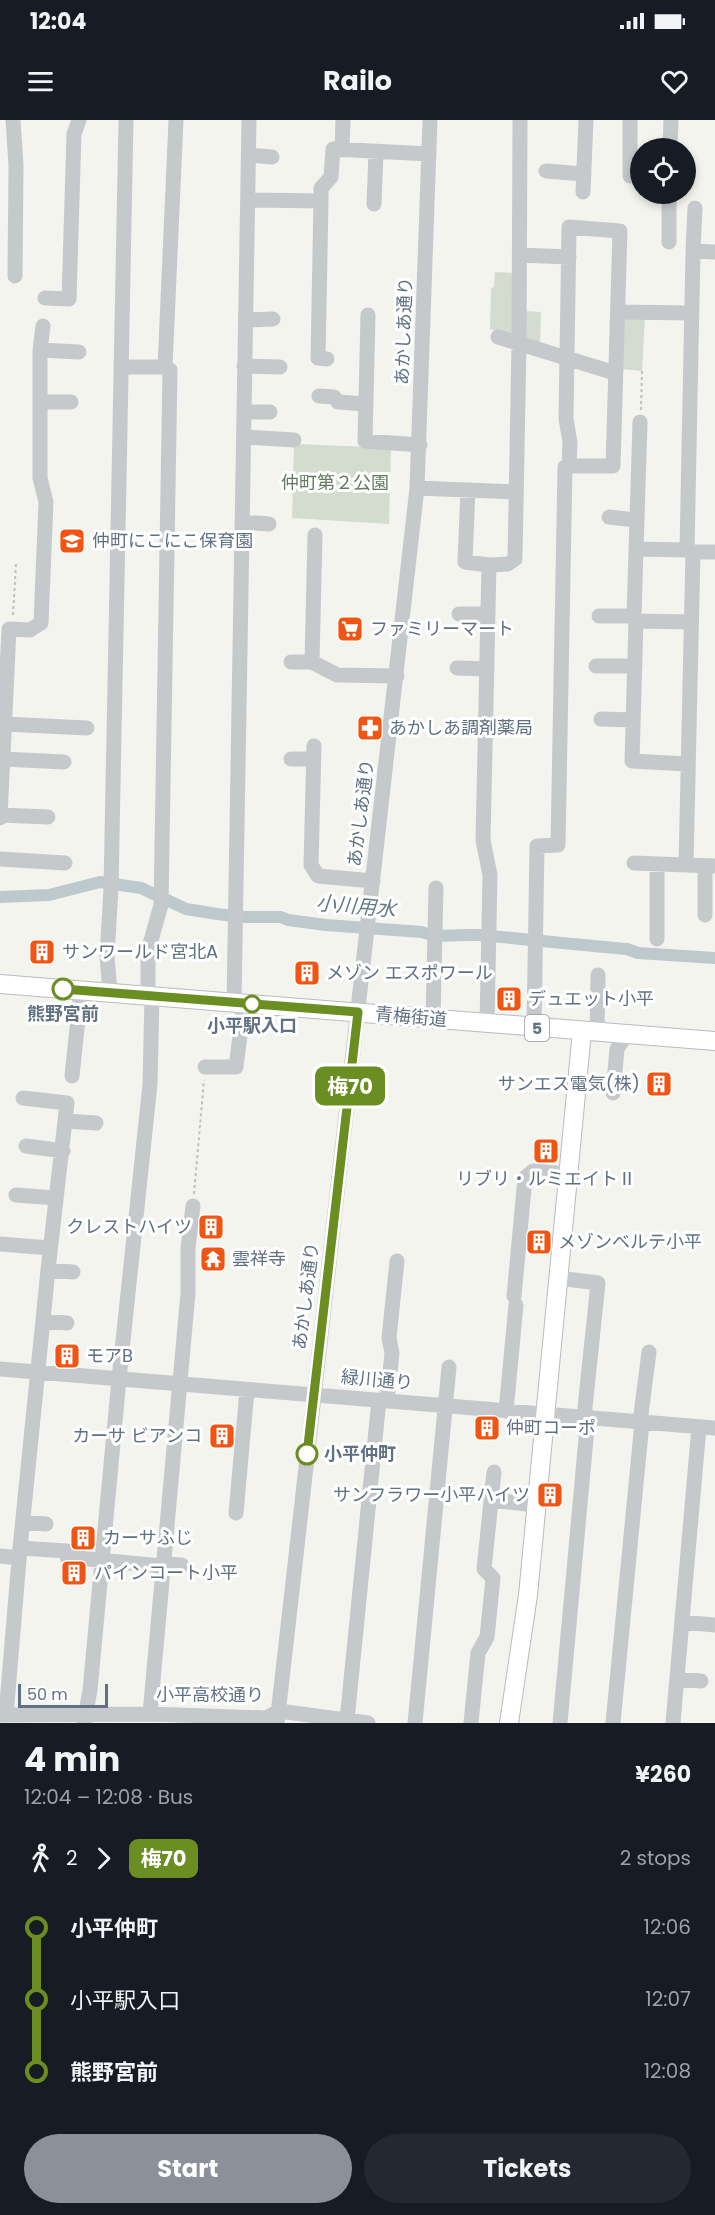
<!DOCTYPE html>
<meta charset="utf-8">
<style>
:root{--surface:#171b24;--page:#242831;--text:#f1f3f6;--muted:#9ea1a6;--accent:#8c9099}
body{margin:0;font-family:Poppins,"Noto Sans JP",sans-serif;background:var(--page);color:var(--text);height:100vh;display:flex;flex-direction:column;font-size:22px;white-space:nowrap}
*{box-sizing:border-box;margin:0}
p{font-size:20px;color:var(--muted)}
.icon{flex:none;width:33px;height:33px;fill:none;stroke:currentColor;stroke-width:2;stroke-linecap:round;stroke-linejoin:round}
.map{position:relative;height:1603px;overflow:hidden}
.details{display:flex;flex-direction:column;background:var(--surface);flex:1}
.details>*{flex:none}
.badge{padding:0 12px;border-radius:9px;font-size:21px;line-height:39px}
.buttons{position:absolute;left:630px;top:18px;display:grid;gap:12px}
.buttons a{display:grid;place-items:center;width:66px;height:66px;border-radius:50%;background:var(--surface);box-shadow:0 3px 9px #0003;font-size:30px}
.scale{position:absolute;left:18px;bottom:15px;width:90px;box-sizing:border-box;padding-left:6px;border:3px solid #607183;border-top:0;font-size:16px;line-height:21px;white-space:nowrap;color:#607183;-webkit-text-stroke:4px #fff;paint-order:stroke}
.map>.badge{position:absolute;translate:-50% -50%;box-shadow:0 0 0 3px #fff}
.legs{display:flex;align-items:center;gap:9px;height:66px;padding:0 24px;font-size:20px}
.legs p{margin-inline-start:auto}
.summary{display:flex;align-items:center;justify-content:space-between;height:102px;padding:0 24px}
h1{font-size:33px;font-weight:700;line-height:45px}
.cta{display:flex;gap:12px;margin-top:auto;padding:12px 24px}
.cta a{flex:1;height:69px;border-radius:36px;background:var(--accent);color:#fff;font-size:24px;font-weight:700;line-height:69px;text-align:center}
.cta a+a{background:var(--page);color:var(--text)}
ul{padding:0 24px;list-style:none}
li{display:flex;align-items:center;gap:21px;height:72px;font-size:22px}
li i{display:grid;place-items:center;width:9px;height:100%;margin:0 8px;background:currentColor}
li i::after{content:'';width:15px;height:15px;margin:-8px;border:4px solid;border-radius:50%;background:var(--surface)}
li p{margin-inline-start:auto}
li:first-child i{background:linear-gradient(#0000 50%,currentColor 0)}
li:last-child i{background:linear-gradient(currentColor 50%,#0000 0)}
.status{display:flex;justify-content:space-between;align-items:center;height:42px;padding:0 30px;background:var(--surface);direction:ltr}
.status svg{height:16px;fill:currentColor}
header{display:flex;justify-content:space-between;align-items:center;height:78px;padding:0 24px;background:var(--surface);font-size:27px;font-weight:700}
.map>svg:first-child{display:block}
.green{fill:#d4dcd0}
.lines{fill:none;stroke-linecap:round;stroke-linejoin:round}
.canal{stroke:#bec9ce;stroke-width:12}
.major-casing{stroke:#b8bbbf;stroke-width:20}
.path{stroke:#bec0c2;stroke-width:2;stroke-dasharray:3 3;stroke-linecap:butt}
.minor{stroke:#c6c9cc;stroke-width:15}
.major{stroke:#fff;stroke-width:18}
.line-1-casing{stroke:#fff;stroke-width:14}
.line-1{stroke:#6b8e23;stroke-width:9}
.stop-1-dot{fill:#fff;stroke:#6b8e23;stroke-width:3}
.labels{text-anchor:middle;stroke-width:6;stroke-linejoin:round;paint-order:stroke}
.shield{fill:#fff;stroke:#909ca8;stroke-width:1.5}
.shield-label{font-size:16px;font-weight:bold;fill:#607183}
.street-label{font-size:18px;fill:#607183;stroke:#fff}
.park-label{font-size:18px;fill:#637a60;stroke:#fff}
.poi-label{font-size:18px;fill:#607183;stroke:#fff;text-anchor:start}
.stop-label{font-size:18px;font-weight:bold;fill:#607183;stroke:#fff}
.water-label{font-size:20px;font-style:italic;fill:#617a88;stroke:#fff}
</style>
<div class="status"><b>12:04</b><svg viewBox="0 0 49 12"><path d="M0 12V9h3v3zM5 12V6h3v6zM10 12V3h3v9zM15 12V0h3v12zM26 1h20v11H26zM47 4h2v5h-2z"/></svg></div>
<header><svg class="icon" aria-label="menu" viewBox="0 0 24 24"><path d="M4 6h16M4 12h16M4 18h16"/></svg>Railo<svg class="icon" aria-label="heart" viewBox="0 0 24 24"><path d="M12 20l-8-8c-3-5 5-10 8-4 3-6 11-1 8 4z"/></svg></header>
<div class="map">
<svg width="715" height="1603" viewBox="0 0 715 1603">
<rect width="100%" height="100%" fill="#f4f4ef"/>
<path class="green" d="M495,152L513,153V212L508,215L490,209L491,168L494,167Z
M523,191L541,192L540,224L525,221Z
M627,196L645,197L642,251L621,249V202Z
M298,324L391,328L389,404L292,398L294,326Z"/>
<g class="lines">
<path class="canal" d="M0,777L49,775L100,762L141,768L186,789L217,794L242,797H281L288,800L326,805L422,812C438,819 460,814 478,815C528,819 577,825 627,829L638,833L715,838"/>
<defs>
<path id="major" d="M0,864L715,921
M509,1603L528,1475L582,911"/>
</defs>
<use href="#major" class="major-casing"/>
<path class="path" d="M641,290L642,251
M13,495L16,444
M194,1074L204,960"/>
<path class="minor" d="M13,0L16,45L15,156
M630,0V56
M670,28L671,0
M342,30L343,0
M249,35L272,37
M546,51L584,54
M583,72L586,0
M249,80L321,81V68L331,57L333,29L429,34
M321,81L318,238L327,239
M374,84L376,32
M669,122V74
M693,131L695,88
M520,135L569,137
M45,178L69,179L74,14L79,0
M618,192L692,193
M368,195L365,321L420,325
M246,200L273,199
M498,217L615,253
M40,230L79,232
M244,246L280,247
M121,247H165
M319,276L334,277L338,282L366,284
M41,282H71
M244,292H270
M640,302L634,496L636,501L632,641L687,644
M244,317L294,320
M417,368L515,372
M468,370L465,442L489,445
M609,397L636,400
M242,402L269,404
M315,415L312,542L337,555L397,556
M636,429L687,430
M693,432L687,430L693,131L715,132
M715,432H693L686,745L715,746
M459,494H488
M599,496H634
M636,501L691,502
M291,542H312
M596,546H635
M457,548L487,549
M601,599L633,600
M5,604L87,608
M314,626L311,745L318,756L373,761
M3,639L64,642
M291,639H313
M0,695L48,697
M0,698L9,509L30,510L41,503L46,382L40,358V230L43,206
M0,739L65,743
M634,743L686,745
M705,795V746
M657,819V744
M110,872L107,836L111,769L126,0
M148,876V831L161,785L170,250L165,247L176,0
M234,883L249,0
M433,899L436,768
M487,904L490,755L483,720L489,445L508,444L515,439L519,224L520,0
M534,907L537,726L558,725L565,347L569,346L570,322L566,299L569,107L620,111L613,346H569
M597,912L598,855
M205,947H236L244,884
M72,956L81,870
M613,973L617,929L626,915
M66,1001L96,1003
M26,1026L63,1031
M16,1075L56,1078
M0,1124L50,1128
M48,1150L73,1152
M558,1158L598,1163L584,1297
M514,1176L525,1058L533,1051L567,1054
M43,1201L67,1203
M0,1249L715,1308
M387,1281L392,1233L389,1218L397,1141
M506,1291L516,1185
M640,1302L649,1232
M491,1380L536,1385
M236,1393L247,1270
M23,1402L46,1404
M20,1428L67,1431V1437L162,1446
M0,1436L19,1438
M163,1444L182,1445
M682,1502L715,1505
M677,1559L701,1561
M150,1594L188,1173V1128L193,1086
M0,1595L150,1594L266,1598L279,1591L368,1603
M6,1595L20,1428L48,1150L67,983L23,978
M347,1600L379,1280
M84,1603L90,1570L119,1259L150,964L152,876
M277,1603L417,368L430,0
M415,1603L449,1247
M471,1603L478,1533L487,1517L493,1458L484,1449L494,1352
M560,1603L588,1297
M613,1603L642,1302
M673,1603L699,1307"/>
<use href="#major" class="major"/>
</g>
<g class="lines">
<defs>
<path id="line-1" d="M63,869L358,892L307,1334"/>
</defs>
<use href="#line-1" class="line-1-casing"/>
<use href="#line-1" class="line-1"/>
</g>
<defs>
<symbol id="school-square" viewBox="-11 -11 22 22"><rect x="-9" y="-9" width="18" height="18" rx="4" fill="#f05513" stroke="#fff"/><path d="M0-5L7-2L0 1L-7-2ZM-4 1L0 2.5L4 1V4Q0 6-4 4Z" fill="#fff"/></symbol>
<symbol id="supermarket-square" viewBox="-11 -11 22 22"><rect x="-9" y="-9" width="18" height="18" rx="4" fill="#f05513" stroke="#fff"/><path d="M-6-5.5h2.5l.6 2H6L4.5 2H-2.5L-4.4-4H-6ZM-1.5 3.2a1.3 1.3 0 1 0 .1 0ZM3 3.2a1.3 1.3 0 1 0 .1 0Z" fill="#fff"/></symbol>
<symbol id="pharmacy-square" viewBox="-11 -11 22 22"><rect x="-9" y="-9" width="18" height="18" rx="4" fill="#f05513" stroke="#fff"/><path d="M-2-6h4v4h4v4h-4v4h-4v-4h-4v-4h4Z" fill="#fff"/></symbol>
<symbol id="building-square" viewBox="-11 -11 22 22"><rect x="-9" y="-9" width="18" height="18" rx="4" fill="#f05513" stroke="#fff"/><path d="M-4-6H4V6H1V3H-1V6H-4ZM-2.5-4.3h1.7v1.8h-1.7ZM.8-4.3h1.7v1.8H.8ZM-2.5-1h1.7V.8h-1.7ZM.8-1h1.7V.8H.8Z" fill="#fff"/></symbol>
<symbol id="temple-square" viewBox="-11 -11 22 22"><rect x="-9" y="-9" width="18" height="18" rx="4" fill="#f05513" stroke="#fff"/><path d="M0-6L5-2H3V0L6.5 2.5H4V6H1.5V3h-3V6H-4V2.5H-6.5L-3 0V-2H-5Z" fill="#fff"/></symbol>
</defs>
<g fill-rule="evenodd">
<use href="#school-square" x="57" y="406" width="30" height="30"/>
<use href="#supermarket-square" x="335" y="494" width="30" height="30"/>
<use href="#pharmacy-square" x="355" y="593" width="30" height="30"/>
<use href="#building-square" x="27" y="817" width="30" height="30"/>
<use href="#building-square" x="292" y="838" width="30" height="30"/>
<use href="#building-square" x="494" y="864" width="30" height="30"/>
<use href="#building-square" x="644" y="949" width="30" height="30"/>
<use href="#building-square" x="531" y="1016" width="30" height="30"/>
<use href="#building-square" x="196" y="1092" width="30" height="30"/>
<use href="#building-square" x="524" y="1107" width="30" height="30"/>
<use href="#temple-square" x="198" y="1124" width="30" height="30"/>
<use href="#building-square" x="52" y="1221" width="30" height="30"/>
<use href="#building-square" x="472" y="1293" width="30" height="30"/>
<use href="#building-square" x="207" y="1301" width="30" height="30"/>
<use href="#building-square" x="535" y="1360" width="30" height="30"/>
<use href="#building-square" x="68" y="1403" width="30" height="30"/>
<use href="#building-square" x="59" y="1438" width="30" height="30"/>
</g>
<g class="stop-1-dot">
<circle cx="63" cy="869" r="10"/>
<circle cx="252" cy="884" r="8"/>
<circle cx="307" cy="1334" r="10"/>
</g>
<g class="labels">
<rect class="shield" x="525" y="895" width="24" height="26" rx="4.5"/>
<g class="shield-label">
<text x="537" y="914">5</text>
</g>
<g class="street-label">
<text transform="translate(404 211) rotate(-88)" y="6">あかしあ通り</text>
<text transform="translate(361 693) rotate(-83)" y="6">あかしあ通り</text>
<text transform="translate(411 897) rotate(5)" y="6">青梅街道</text>
<text transform="translate(306 1176) rotate(-83)" y="6">あかしあ通り</text>
<text transform="translate(377 1260) rotate(5)" y="6">緑川通り</text>
<text x="210" y="1581">小平高校通り</text>
</g>
<g class="park-label">
<text x="335" y="369">仲町第２公園</text>
</g>
<g class="poi-label">
<text x="92" y="427">仲町にこにこ保育園</text>
<text x="370" y="515">ファミリーマート</text>
<text x="389" y="614">あかしあ調剤薬局</text>
<text x="62" y="838">サンワールド宮北A</text>
<text x="326" y="859">メゾン エスポワール</text>
<text x="528" y="885">デュエット小平</text>
<text x="640" y="970" text-anchor="end">サンエス電気(株)</text>
<text x="546" y="1065" text-anchor="middle">リブリ・ルミエイトⅡ</text>
<text x="192" y="1113" text-anchor="end">クレストハイツ</text>
<text x="558" y="1128">メゾンベルテ小平</text>
<text x="232" y="1145">雲祥寺</text>
<text x="86" y="1242">モアB</text>
<text x="506" y="1314">仲町コーポ</text>
<text x="202" y="1322" text-anchor="end">カーサ ビアンコ</text>
<text x="530" y="1381" text-anchor="end">サンフラワー小平ハイツ</text>
<text x="103" y="1424">カーサふじ</text>
<text x="94" y="1459">パインコート小平</text>
</g>
<g class="stop-label">
<text x="63" y="900">熊野宮前</text>
<text x="252" y="912">小平駅入口</text>
<text x="324" y="1340" text-anchor="start">小平仲町</text>
</g>
<g class="water-label">
<text transform="translate(356 786) rotate(5)" y="7">小川用水</text>
</g>
</g>
</svg>
<div class="buttons">
<a><svg class="icon" aria-label="locate" viewBox="0 0 24 24"><circle cx="12" cy="12" r="6"/><path d="M12 2v4M12 18v4M2 12h4M18 12h4"/></svg></a>
</div>
<div class="scale">50 m</div>
<b class="badge" style="left:350px;top:966px;background:#6b8e23;color:#fff">梅70</b>
</div>
<section class="details">
<div class="summary"><div><h1>4 min</h1><p>12:04 – 12:08 · Bus</p></div><b>¥260</b></div>
<div class="legs"><svg class="icon" aria-label="walk" viewBox="0 0 24 24"><circle cx="13" cy="4" r="2"/><path d="M13 8l-2 6 4 7M11 14l-3 7M7 12l3-4h3l4 4"/></svg>2<svg class="icon" aria-label="forward" viewBox="0 0 24 24"><path d="M9 5l7 7-7 7"/></svg><b class="badge" style="background:#6b8e23;color:#fff">梅70</b><p>2 stops</p></div>
<ul>
<li><i style="color:#6b8e23"></i><b>小平仲町</b><p>12:06</p></li>
<li><i style="color:#6b8e23"></i><span>小平駅入口</span><p>12:07</p></li>
<li><i style="color:#6b8e23"></i><b>熊野宮前</b><p>12:08</p></li>
</ul>
<div class="cta"><a>Start</a><a>Tickets</a></div>
</section>
